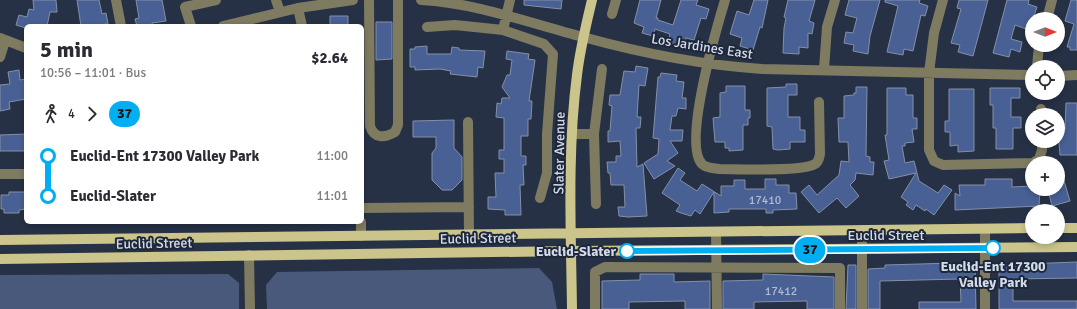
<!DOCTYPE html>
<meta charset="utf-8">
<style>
:root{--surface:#fff;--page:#f2f2f3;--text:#2b2b33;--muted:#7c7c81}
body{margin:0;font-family:Signika,sans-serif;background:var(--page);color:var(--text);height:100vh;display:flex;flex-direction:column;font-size:15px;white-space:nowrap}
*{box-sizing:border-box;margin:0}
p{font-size:13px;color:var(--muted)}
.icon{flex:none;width:22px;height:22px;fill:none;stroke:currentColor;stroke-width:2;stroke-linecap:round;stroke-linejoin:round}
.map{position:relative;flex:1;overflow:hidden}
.sheet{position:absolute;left:24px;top:24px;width:340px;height:200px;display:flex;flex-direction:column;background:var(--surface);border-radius:6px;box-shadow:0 2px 6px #0003}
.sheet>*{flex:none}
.badge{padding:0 8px;border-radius:13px;font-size:14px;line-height:26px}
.needle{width:26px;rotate:90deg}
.fabs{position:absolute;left:1025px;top:12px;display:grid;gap:8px}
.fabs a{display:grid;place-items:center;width:40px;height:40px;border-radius:50%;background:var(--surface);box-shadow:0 2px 6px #0003;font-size:20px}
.map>.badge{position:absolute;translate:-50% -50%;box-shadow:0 0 0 2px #fff}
.legs{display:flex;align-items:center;gap:6px;height:44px;padding:0 16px;font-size:13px}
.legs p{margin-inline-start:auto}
.overview{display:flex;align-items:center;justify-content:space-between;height:68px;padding:0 16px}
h1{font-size:22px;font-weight:800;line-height:30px}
ul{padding:0 16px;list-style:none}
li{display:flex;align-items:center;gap:14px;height:40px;font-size:15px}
li i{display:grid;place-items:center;width:6px;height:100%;margin:0 5px;background:currentColor}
li i::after{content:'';width:10px;height:10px;margin:-5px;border:3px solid;border-radius:50%;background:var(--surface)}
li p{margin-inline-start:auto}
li:first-child i{background:linear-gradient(#0000 50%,currentColor 0)}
li:last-child i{background:linear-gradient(currentColor 50%,#0000 0)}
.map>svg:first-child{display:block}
.green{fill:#49597b}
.building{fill:#486094;stroke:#8490a8}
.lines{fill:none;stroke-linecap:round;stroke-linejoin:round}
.minor{stroke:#7e7b60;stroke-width:10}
.major{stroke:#cbc48b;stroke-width:10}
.line-1-casing{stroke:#fff;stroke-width:9}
.line-1{stroke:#00aff2;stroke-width:6}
.stop-1-dot{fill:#fff;stroke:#00aff2;stroke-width:2}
.labels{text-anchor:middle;stroke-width:4;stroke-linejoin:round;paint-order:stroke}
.number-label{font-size:12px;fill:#b1bcd3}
.street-label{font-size:14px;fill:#d4dbe8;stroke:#1e273a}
.stop-label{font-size:14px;font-weight:bold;fill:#d4dbe8;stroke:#1e273a;text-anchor:end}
</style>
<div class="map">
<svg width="1077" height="309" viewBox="0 0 1077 309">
<rect width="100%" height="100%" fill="#273145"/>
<path class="green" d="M539,268L552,282L557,309H267L266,285L277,272Z
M228,274L239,283V309H0V275Z"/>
<path class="building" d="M33,0H56L57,12H50L47,26H26V28L16,25L19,15L27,17L29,9L34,10Z
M77,0H99L102,14L106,13L108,24L81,26Z
M136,0H162L166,21L152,23L153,26H137L135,19L139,18Z
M524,0H562L561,9L524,5Z
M640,0H661L656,18H658V20L673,25L681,0H698L696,5L709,9L706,19L701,18L694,40L686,38L684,43L678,41L677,45L668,42L670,34L655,29L653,36L642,33L644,27L634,23Z
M754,0H768L762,28L760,27L753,50L740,46L742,38L730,34L737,11L749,15Z
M788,0H815L809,21L814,23L812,34L808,33V48L799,47V54L783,53L784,28L786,18L784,17Z
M849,0H880L870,36L868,54L853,51L854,45L844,43L846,32L853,33L857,18L845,15Z
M885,0H920L919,3L928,6L925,16L921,15L913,51L904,49L903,55L887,52L898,6L885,2Z
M959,0H988L973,56L958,52L960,45L951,43L961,9L957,8Z
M1007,0H1029L1028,4L1037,7L1029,30L1015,25L1011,39L1022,42L1020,52L1011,49L1009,57L993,53Z
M1071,0H1077V50H1070V47H1067L1074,24L1065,21Z
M330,16H348V26H330Z
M376,22H392V59L376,60Z
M427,46V54H451L452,47L459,48V50L485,51L483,68L478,67L477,77L450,74L451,71L440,69L415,70V67H410V49H415V47Z
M507,51L529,54L528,59L535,60L529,101H532L531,119H528V136H521V156H526V165H523L524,185H520L521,215H505V210L488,209V197H496L495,173H504V159H499V150H504V118L496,117L497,103L501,104L502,98H510L502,87L507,75H510L512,60L506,59Z
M636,66L648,68L645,86L639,85L637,117H641L640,128H636L637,167L643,164L647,216L628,217L619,216L618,207H625L624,185H611L610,173H608L607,162H616V156H621L620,141L608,142V131H610L612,106L609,105L610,95H620L624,71L635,72Z
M19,70L20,80L26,79V99L9,102L10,109L0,111V85L10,84L8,72Z
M661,73L677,75L676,81L684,82L682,98H686V109L678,108L676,116H672L670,130H683L682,141H670L678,153L667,161L675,166L654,179L644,163L658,154L659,139L653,138L658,77H660Z
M786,84H797V95H788V117H800V130H805V142H790V149L778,150L773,149L772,127L767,126V88L786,87Z
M726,86H745V110H750V118H748V125H743V150L729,151V148H725V142H715L713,118L720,117V93L726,92Z
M856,87H867L866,156L870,157V162H874L873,175L856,173L855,180L850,185L859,196L846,208L837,198L819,213L801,192L809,185L817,195L839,175L841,161L849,162L848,142H839L838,118H844V96L854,95V93H856Z
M887,88H906V95H913V118H917V129H912L914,142L905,143V146H902L905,163L914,161L919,181L938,193L944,185L952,190L934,215L926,209L925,211L916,205L913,210L906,205L908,202L901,197L916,173L889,179L884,161L889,160L885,135H887Z
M990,88H1020V98H1011V117H1021V128H1013V149H996V128H993V105H990Z
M949,89H974V151L958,152V145L950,146V132H945V121H949Z
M1066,103H1077V155H1060L1058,130H1065Z
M454,120V148L462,157V180L452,190H442L432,180V153L436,148V137H413V121Z
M26,134V151H0V135Z
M1058,167H1060L1070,201L1052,206L1048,190L1058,189Z
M678,168L685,173L680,180L697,191L702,184L721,196V186H734V180H745V189H765V179H776V185H789V193H796L797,209L773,210V213H766V209H729V212L714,213V192L700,214L695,210L691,216L681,213L676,211L680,205L662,193Z
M985,179H1012V187L1032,186V189H1040L1039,206L955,210V193L960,196L959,185H985Z
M9,192H26V209L19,210V213H4V209H1V195H9Z
M1077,262V278L1013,279V301H1077V309H999V265Z
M954,263V265H975L976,309H919V302H961L960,279L880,281V309H868V269L885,268V265Z
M848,265H856V309H846Z
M640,274H674V282L710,281V309H685V301L629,302V309H602V281L640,280Z
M763,274L834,277V309H807V301L754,302V309H723V281L763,280Z"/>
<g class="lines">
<path class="minor" d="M116,0L121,26
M276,0L280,12
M369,0L370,126C374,139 385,138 395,132L398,125V0
M421,0C477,3 529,23 583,37C641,53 702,65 762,69L1032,75
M725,0C717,27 682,143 702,164C706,168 713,168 719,169C737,169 802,172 815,164C819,162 819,158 820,154L819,102
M943,0L934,33L929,73V150L934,161L943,165L1032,163
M298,8L302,26
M612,14L616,0
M1047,19L1052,0
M191,26L185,7L216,0
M223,26L298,8L353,0
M427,27L455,25L503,30L510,0
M503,30L544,44L553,54L547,134V173L540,198
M0,38L26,48
M0,57L5,41
M1037,67L1039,45
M824,69L827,27L835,0
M1058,76L1077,75
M1041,109V115
M468,122L469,235
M572,134H594
M1033,163L1039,159L1042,150V141
M0,174H26
M596,204L594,134L602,69
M362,208L469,207
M361,222V236
M985,229V309
M862,230V309
M716,232L717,309
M249,255L250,309
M595,309V272L605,267L840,268V309"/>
<path class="major" d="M1058,228H1077
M0,240L1032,228
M0,259L571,251L1077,247
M572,309C571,231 567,152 577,75C580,49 586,25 592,0"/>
</g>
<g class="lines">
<defs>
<path id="line-1" d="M627,251L993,248"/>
</defs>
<use href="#line-1" class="line-1-casing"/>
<use href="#line-1" class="line-1"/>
</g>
<g class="stop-1-dot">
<circle cx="993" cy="248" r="7"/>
<circle cx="627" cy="251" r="7"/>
</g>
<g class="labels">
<g class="number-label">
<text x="765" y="204">17410</text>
<text x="781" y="295">17412</text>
</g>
<g class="street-label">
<text transform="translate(702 46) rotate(9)" y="5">Los Jardines East</text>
<text transform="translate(559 153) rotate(-89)" y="5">Slater Avenue</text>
<text x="886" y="240">Euclid Street</text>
<text transform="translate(478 238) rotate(-1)" y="5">Euclid Street</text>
<text transform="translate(154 243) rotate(-1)" y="5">Euclid Street</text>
</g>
<g class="stop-label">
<text x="616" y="256">Euclid-Slater</text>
<text x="993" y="271" text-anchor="middle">Euclid-Ent 17300<tspan x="993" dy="16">Valley Park</tspan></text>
</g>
</g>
</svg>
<div class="fabs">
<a><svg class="needle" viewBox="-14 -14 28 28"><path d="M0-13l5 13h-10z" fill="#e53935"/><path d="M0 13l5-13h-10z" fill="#7c7c81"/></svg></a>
<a><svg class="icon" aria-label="locate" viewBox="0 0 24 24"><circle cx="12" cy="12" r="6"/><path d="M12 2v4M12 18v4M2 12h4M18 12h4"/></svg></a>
<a><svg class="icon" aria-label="layers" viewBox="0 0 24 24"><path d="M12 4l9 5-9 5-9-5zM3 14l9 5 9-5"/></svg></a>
<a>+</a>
<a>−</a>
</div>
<b class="badge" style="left:810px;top:250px;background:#00aff2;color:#111">37</b>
<section class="sheet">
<div class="overview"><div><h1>5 min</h1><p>10:56 – 11:01 · Bus</p></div><b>$2.64</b></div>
<div class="legs"><svg class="icon" aria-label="walk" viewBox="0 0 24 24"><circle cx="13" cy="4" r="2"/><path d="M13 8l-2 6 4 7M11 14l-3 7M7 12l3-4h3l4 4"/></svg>4<svg class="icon" aria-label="forward" viewBox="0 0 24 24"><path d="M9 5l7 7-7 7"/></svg><b class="badge" style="background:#00aff2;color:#111">37</b></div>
<ul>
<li><i style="color:#00aff2"></i><b>Euclid-Ent 17300 Valley Park</b><p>11:00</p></li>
<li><i style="color:#00aff2"></i><b>Euclid-Slater</b><p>11:01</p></li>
</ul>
</section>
</div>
